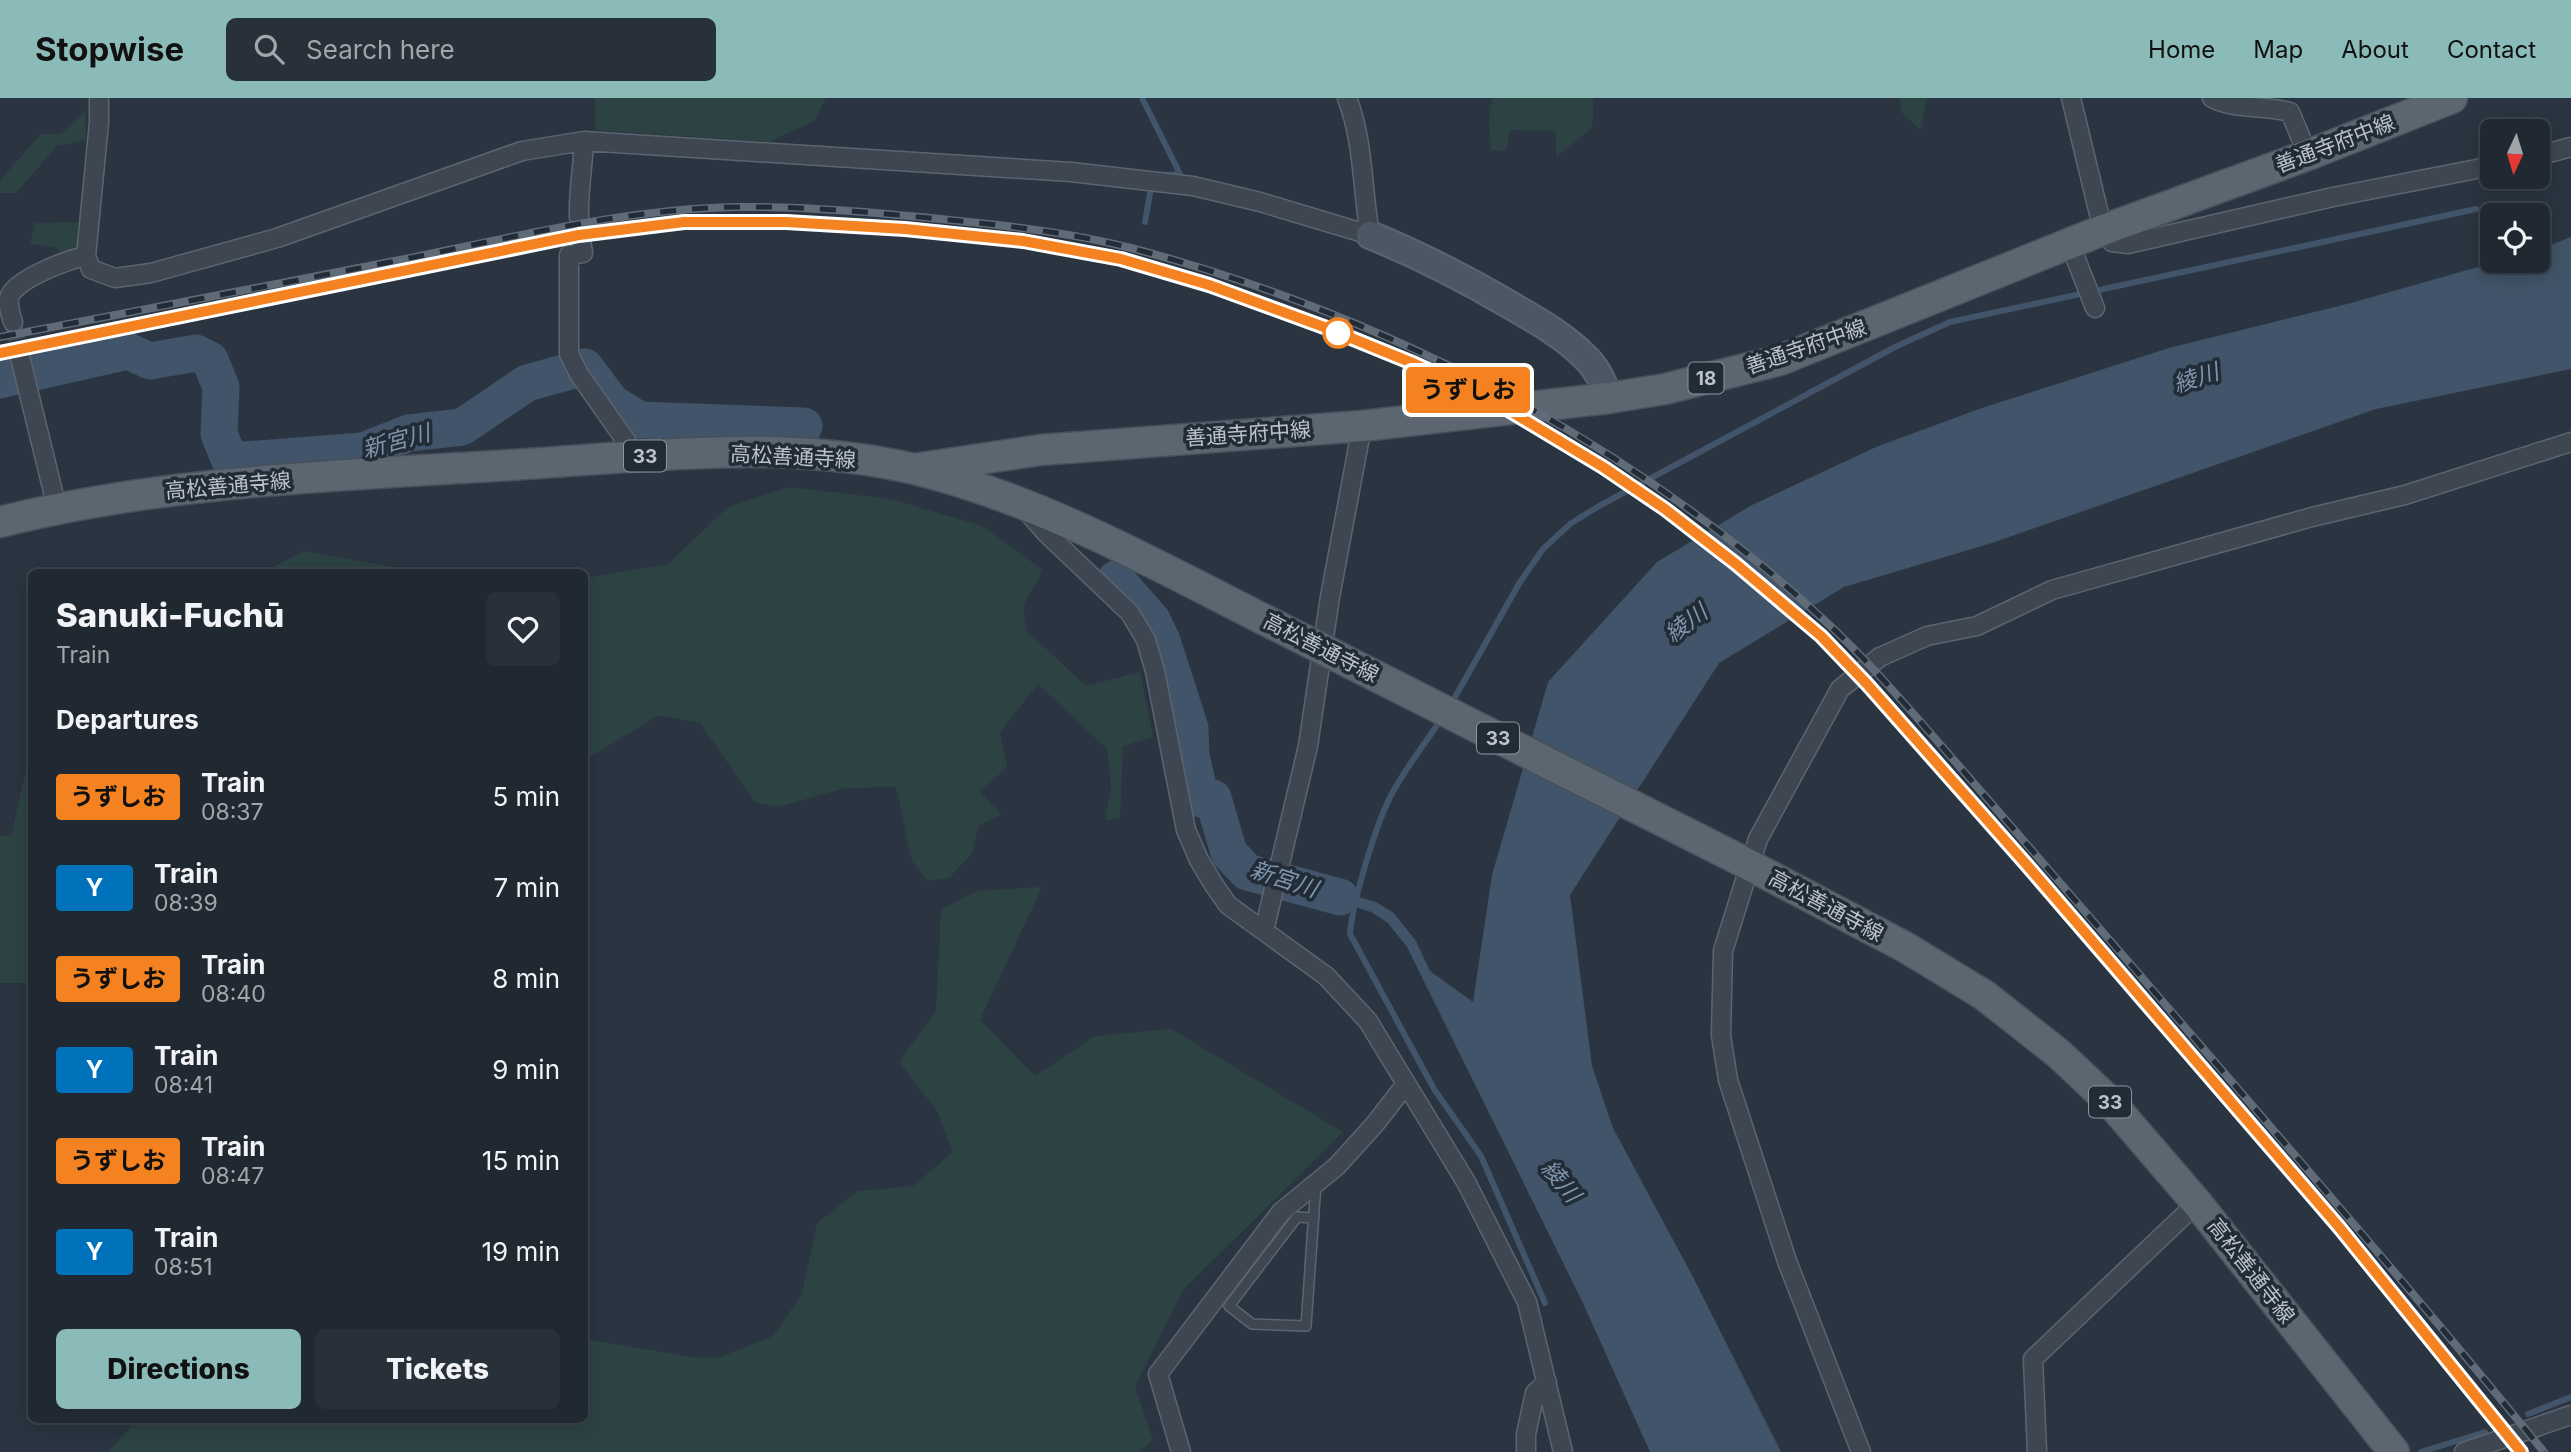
<!DOCTYPE html>
<meta charset="utf-8">
<style>
:root{--surface:#202831;--page:#283039;--text:#f1f3f6;--muted:#a2a6ab;--line:#3d444d;--accent:#8bbbb9}
body{margin:0;font-family:Inter,"Noto Sans JP",sans-serif;background:var(--page);color:var(--text);height:100vh;display:flex;flex-direction:column;font-size:26px;white-space:nowrap}
*{box-sizing:border-box;margin:0}
p{font-size:23px;color:var(--muted)}
.icon{flex:none;width:38px;height:38px;fill:none;stroke:currentColor;stroke-width:2;stroke-linecap:round;stroke-linejoin:round}
.map{position:relative;flex:1;overflow:hidden}
.details{position:absolute;left:28px;top:471px;width:560px;height:854px;display:flex;flex-direction:column;background:var(--surface);border-radius:10px;box-shadow:0 4px 18px #0003,0 0 0 2px var(--line)}
.details>*{flex:none}
.badge{padding:0 14px;border-radius:5px;font-size:24px;line-height:46px}
.needle{width:46px;rotate:184deg}
.buttons{position:absolute;left:2480px;top:21px;display:grid;gap:14px}
.buttons a{display:grid;place-items:center;width:70px;height:70px;border-radius:10px;background:var(--surface);box-shadow:0 4px 18px #0003,0 0 0 2px var(--line);font-size:35px}
.map>.badge{position:absolute;translate:-50% -50%;box-shadow:0 0 0 4px #fff}
h2{padding:0 28px;font-size:26px;line-height:63px}
.round{display:grid;place-items:center;flex:none;width:74px;height:74px;border-radius:10px;background:var(--page)}
.head{display:flex;align-items:center;justify-content:space-between;height:119px;padding:0 28px}
h1{font-size:33px;font-weight:800;line-height:52px}
.primary-button{display:flex;gap:14px;margin-top:auto;padding:14px 28px}
.primary-button a{flex:1;height:80px;border-radius:10px;background:var(--accent);color:#111;font-size:28px;font-weight:800;line-height:80px;text-align:center}
.primary-button a+a{background:var(--page);color:var(--text)}
ul{padding:0;list-style:none}
li{display:flex;align-items:center;gap:21px;height:91px;padding:0 28px}
li div{flex:1}
li b{display:block;font-size:26px}
li em{font-style:normal}
li .badge{min-width:77px;font-weight:700;text-align:center}
header{display:flex;align-items:center;gap:42px;box-sizing:border-box;height:98px;padding:0 35px;background:var(--accent);color:#111}
header strong{font-size:33px}
nav{display:flex;gap:38px;margin-inline-start:auto;font-size:24px}
.search{width:490px;height:63px;background:var(--page);display:flex;align-items:center;gap:18px;box-sizing:border-box;padding:0 24px;border-radius:10px;color:var(--muted);font-size:26px}
.map>svg:first-child{display:block}
.green{fill:#2d4343}
.water{fill:#415469}
.lines{fill:none;stroke-linecap:round;stroke-linejoin:round}
.stream{stroke:#415469;stroke-width:6}
.river{stroke:#415469;stroke-width:37}
.street-tunnel{stroke:#404a56;stroke-width:18;stroke-dasharray:18 9;stroke-linecap:butt}
.lane-casing{stroke:#5c656f;stroke-width:12}
.street-casing{stroke:#5c656f;stroke-width:21}
.secondary-casing{stroke:#5c656f;stroke-width:30}
.primary-casing{stroke:#47505b;stroke-width:33}
.lane{stroke:#3e4751;stroke-width:9}
.street{stroke:#3e4751;stroke-width:18}
.secondary{stroke:#4c5764;stroke-width:26}
.primary{stroke:#5c6671;stroke-width:30}
.rail-casing{stroke:#606b78;stroke-width:8}
.rail{stroke:#222c37;stroke-width:5;stroke-dasharray:16;stroke-linecap:butt}
.primary-bridge-casing{stroke:#47505b;stroke-width:33;stroke-linecap:butt}
.primary-bridge{stroke:#5c6671;stroke-width:30}
.line-casing{stroke:#fff;stroke-width:16}
.line{stroke:#f58220;stroke-width:10}
.stop-dot{fill:#fff;stroke:#f58220;stroke-width:3.5}
.labels{text-anchor:middle;stroke-width:7;stroke-linejoin:round;paint-order:stroke}
.shield{fill:#222c37;stroke:#8d959f;stroke-width:2}
.shield-label{font-size:19px;font-weight:bold;fill:#bbc2cb}
.street-label{font-size:21px;fill:#bbc2cb;stroke:#222c37}
.water-label{font-size:23px;font-style:italic;fill:#7e95ab;stroke:#222c37}
</style>
<header>
<strong>Stopwise</strong>
<div class="search"><svg class="icon" aria-label="search" viewBox="0 0 24 24"><circle cx="10" cy="10" r="6"/><path d="M15 15l6 6"/></svg>Search here</div>
<nav><a>Home</a><a>Map</a><a>About</a><a>Contact</a></nav>
</header>
<div class="map">
<svg width="2571" height="1354" viewBox="0 0 2571 1354">
<rect width="100%" height="100%" fill="#2a3541"/>
<path class="green" d="M595,0H826L814,23L769,44L595,32Z
M1492,0H1594L1592,30L1556,59V33L1510,32L1506,53L1491,52L1489,21Z
M1899,0H1927L1921,32L1902,15Z
M85,12L86,42L57,48L16,95H0V82L41,36H61Z
M78,124L77,147L61,158L56,149L30,146L35,125Z
M789,389L891,401L982,428L1043,472L1023,508L1026,532L1086,588L1140,574L1153,639L1123,648L1120,720L1105,722L1111,690L1107,651L1038,586L1000,634L1007,669L980,694L1002,717L979,727L972,755L949,780L928,783L912,763L896,689L846,690L777,709L755,704L700,625L659,617L585,662V480L668,466L728,409Z
M304,453L392,469L484,474H263Z
M31,651V885H0V737L11,738Z
M1042,789L980,922L1035,978L1095,938L1171,931L1343,1034L1184,1191L1135,1289L1153,1342L1139,1354H108L128,1332L133,1321H584L585,1241L693,1259L718,1260L773,1238L802,1196L817,1125L858,1093L913,1088L953,1054L937,1013L899,964L936,913L941,812L976,793Z"/>
<path class="water" d="M2571,139V271L2376,311L1992,445L1844,489L1719,565L1570,797L1592,968L1613,1030L1693,1179L1781,1354H1650L1582,1203L1407,849L1388,825L1371,814L1292,789L1295,781L1376,804L1394,815L1416,843L1430,873L1473,904L1492,777L1548,584L1657,464L1752,407L1876,349L1979,311L2169,250L2351,205L2499,163H2538V152Z"/>
<g class="lines">
<path class="stream" d="M1142,0L1180,76L1162,77
M1145,124L1151,89
M1450,608L1520,484L1543,451L1570,426L1599,408L1897,248L1950,224L2476,111
M1442,620C1426,644 1408,667 1394,692C1377,721 1353,802 1350,836L1434,991L1481,1058L1545,1205
M2528,1316L2571,1299
M2421,1354L2485,1334"/>
<path class="river" d="M0,282L128,253L150,263L196,255L210,262L221,289L219,336L230,363L363,353L409,335L462,329L527,285L585,269L612,305L639,322L804,328
M1116,481L1152,522L1162,543L1190,630L1191,658L1201,701L1213,700L1229,755L1247,774L1340,799"/>
<path class="street-tunnel" d="M579,119L582,148
M13,224L20,259"/>
<defs>
<path id="lane" d="M1314,1120L1297,1119L1229,1208L1252,1226L1306,1228L1316,1085"/>
<path id="street" d="M99,0V25L86,158L91,171L115,180L151,175L277,140L522,53L584,43L1071,74L1193,88L1260,104L1370,137C1362,91 1364,44 1347,0
M2071,0L2100,120L2103,132L2112,144L2128,146L2333,99L2492,68
M2212,0C2235,12 2265,7 2290,14L2308,57
M2538,58L2571,49
M579,119C578,96 583,68 584,43
M2070,146L2095,210
M582,148L583,155L569,157V256L579,276L626,343L633,359
M13,224C11,218 8,208 9,201C10,183 69,161 86,158
M20,259L57,410
M1027,413L1047,436L1130,515L1146,542L1155,573L1186,732L1199,762L1214,787L1228,807L1326,878L1368,923L1466,1084L1527,1204L1563,1354
M1264,833L1308,648L1330,499L1362,328
M1181,1354L1158,1276L1281,1114L1337,1068L1375,1026L1406,986
M1526,1354V1336L1535,1295L1547,1284
M1861,1354L1787,1163L1728,982L1721,937L1723,853L1758,741L1840,591L1880,559L1927,538L1977,528L2052,492L2312,419L2405,397L2571,344
M2037,1354L2033,1261L2197,1105
M2464,1354L2571,1317"/>
<path id="secondary" d="M1370,137C1419,157 1464,180 1510,207C1536,222 1563,237 1585,259C1597,270 1603,285 1609,300"/>
<path id="primary" d="M914,371L1040,352L1362,328L1609,300L1665,291L1780,262L2103,132L2308,57L2452,0
M0,424C167,382 340,378 511,367C644,359 783,340 914,371C1037,401 1149,463 1261,520
M1734,759L1905,849L1984,897L2059,956L2111,1005L2197,1105L2394,1354"/>
</defs>
<use href="#lane" class="lane-casing"/>
<use href="#street" class="street-casing"/>
<use href="#secondary" class="secondary-casing"/>
<use href="#primary" class="primary-casing"/>
<use href="#lane" class="lane"/>
<use href="#street" class="street"/>
<use href="#secondary" class="secondary"/>
<use href="#primary" class="primary"/>
<defs>
<path id="rail" d="M458,161L579,137L684,124H786L905,131L1023,143L1121,161L1209,187L1324,229L1480,295L1603,369L1665,411L1719,452L1821,538L1867,586L2043,786L2339,1128L2521,1354
M0,239C135,213 270,188 405,161C515,139 624,111 737,109C807,108 880,115 950,122C1011,128 1072,135 1131,150C1385,217 1631,343 1824,522C1873,567 1915,618 1959,668C2019,737 2079,807 2139,876C2275,1034 2412,1192 2544,1354
M0,255L368,179"/>
</defs>
<use href="#rail" class="rail-casing"/>
<use href="#rail" class="rail"/>
<defs>
<path id="primary-bridge" d="M1261,520L1734,759"/>
</defs>
<use href="#primary-bridge" class="primary-bridge-casing"/>
<use href="#primary-bridge" class="primary-bridge"/>
</g>
<g class="lines">
<defs>
<path id="line" d="M0,255L579,137L684,124H786L905,131L1023,143L1121,161L1209,187L1324,229L1415,266L1480,295L1603,369L1665,411L1736,466L1821,538L1867,586L2026,766L2339,1129L2521,1354"/>
</defs>
<use href="#line" class="line-casing"/>
<use href="#line" class="line"/>
</g>
<circle class="stop-dot" cx="1338" cy="235" r="14"/>
<g class="labels">
<g class="shield">
<rect x="1688.5" y="264.5" width="35" height="31" rx="5"/>
<rect x="624" y="342.5" width="42" height="31" rx="5"/>
<rect x="1477" y="624.5" width="42" height="31" rx="5"/>
<rect x="2089" y="988.5" width="42" height="31" rx="5"/>
</g>
<g class="shield-label">
<text x="1706" y="287">18</text>
<text x="645" y="365">33</text>
<text x="1498" y="647">33</text>
<text x="2110" y="1011">33</text>
</g>
<g class="street-label">
<text transform="translate(2335 46) rotate(-21)" y="7">善通寺府中線</text>
<text transform="translate(1806 249) rotate(-19)" y="7">善通寺府中線</text>
<text transform="translate(1248 336) rotate(-4)" y="7">善通寺府中線</text>
<text transform="translate(793 359) rotate(3)" y="7">高松善通寺線</text>
<text transform="translate(228 388) rotate(-5)" y="7">高松善通寺線</text>
<text transform="translate(1321 550) rotate(27)" y="7">高松善通寺線</text>
<text transform="translate(1826 808) rotate(28)" y="7">高松善通寺線</text>
<text transform="translate(2251 1173) rotate(52)" y="7">高松善通寺線</text>
</g>
<g class="water-label">
<text transform="translate(2196 280) rotate(-18)" y="8">綾川</text>
<text transform="translate(396 343) rotate(-15)" y="8">新宮川</text>
<text transform="translate(1686 525) rotate(-37)" y="8">綾川</text>
<text transform="translate(1284 781) rotate(18)" y="8">新宮川</text>
<text transform="translate(1561 1083) rotate(50)" y="8">綾川</text>
</g>
</g>
</svg>
<div class="buttons">
<a><svg class="needle" viewBox="-14 -14 28 28"><path d="M0-13l5 13h-10z" fill="#e53935"/><path d="M0 13l5-13h-10z" fill="#a2a6ab"/></svg></a>
<a><svg class="icon" aria-label="locate" viewBox="0 0 24 24"><circle cx="12" cy="12" r="6"/><path d="M12 2v4M12 18v4M2 12h4M18 12h4"/></svg></a>
</div>
<b class="badge" style="left:1468px;top:292px;background:#f58220;color:#111">うずしお</b>
<section class="details">
<div class="head"><div><h1>Sanuki-Fuchū</h1><p>Train</p></div><a class="round"><svg class="icon" aria-label="heart" viewBox="0 0 24 24"><path d="M12 20l-8-8c-3-5 5-10 8-4 3-6 11-1 8 4z"/></svg></a></div>
<h2>Departures</h2>
<ul>
<li><span class="badge" style="background:#f58220;color:#111">うずしお</span><div><b>Train</b><p>08:37</p></div><em>5 min</em></li>
<li><span class="badge" style="background:#0072bc;color:#fff">Y</span><div><b>Train</b><p>08:39</p></div><em>7 min</em></li>
<li><span class="badge" style="background:#f58220;color:#111">うずしお</span><div><b>Train</b><p>08:40</p></div><em>8 min</em></li>
<li><span class="badge" style="background:#0072bc;color:#fff">Y</span><div><b>Train</b><p>08:41</p></div><em>9 min</em></li>
<li><span class="badge" style="background:#f58220;color:#111">うずしお</span><div><b>Train</b><p>08:47</p></div><em>15 min</em></li>
<li><span class="badge" style="background:#0072bc;color:#fff">Y</span><div><b>Train</b><p>08:51</p></div><em>19 min</em></li>
</ul>
<div class="primary-button"><a>Directions</a><a>Tickets</a></div>
</section>
</div>
